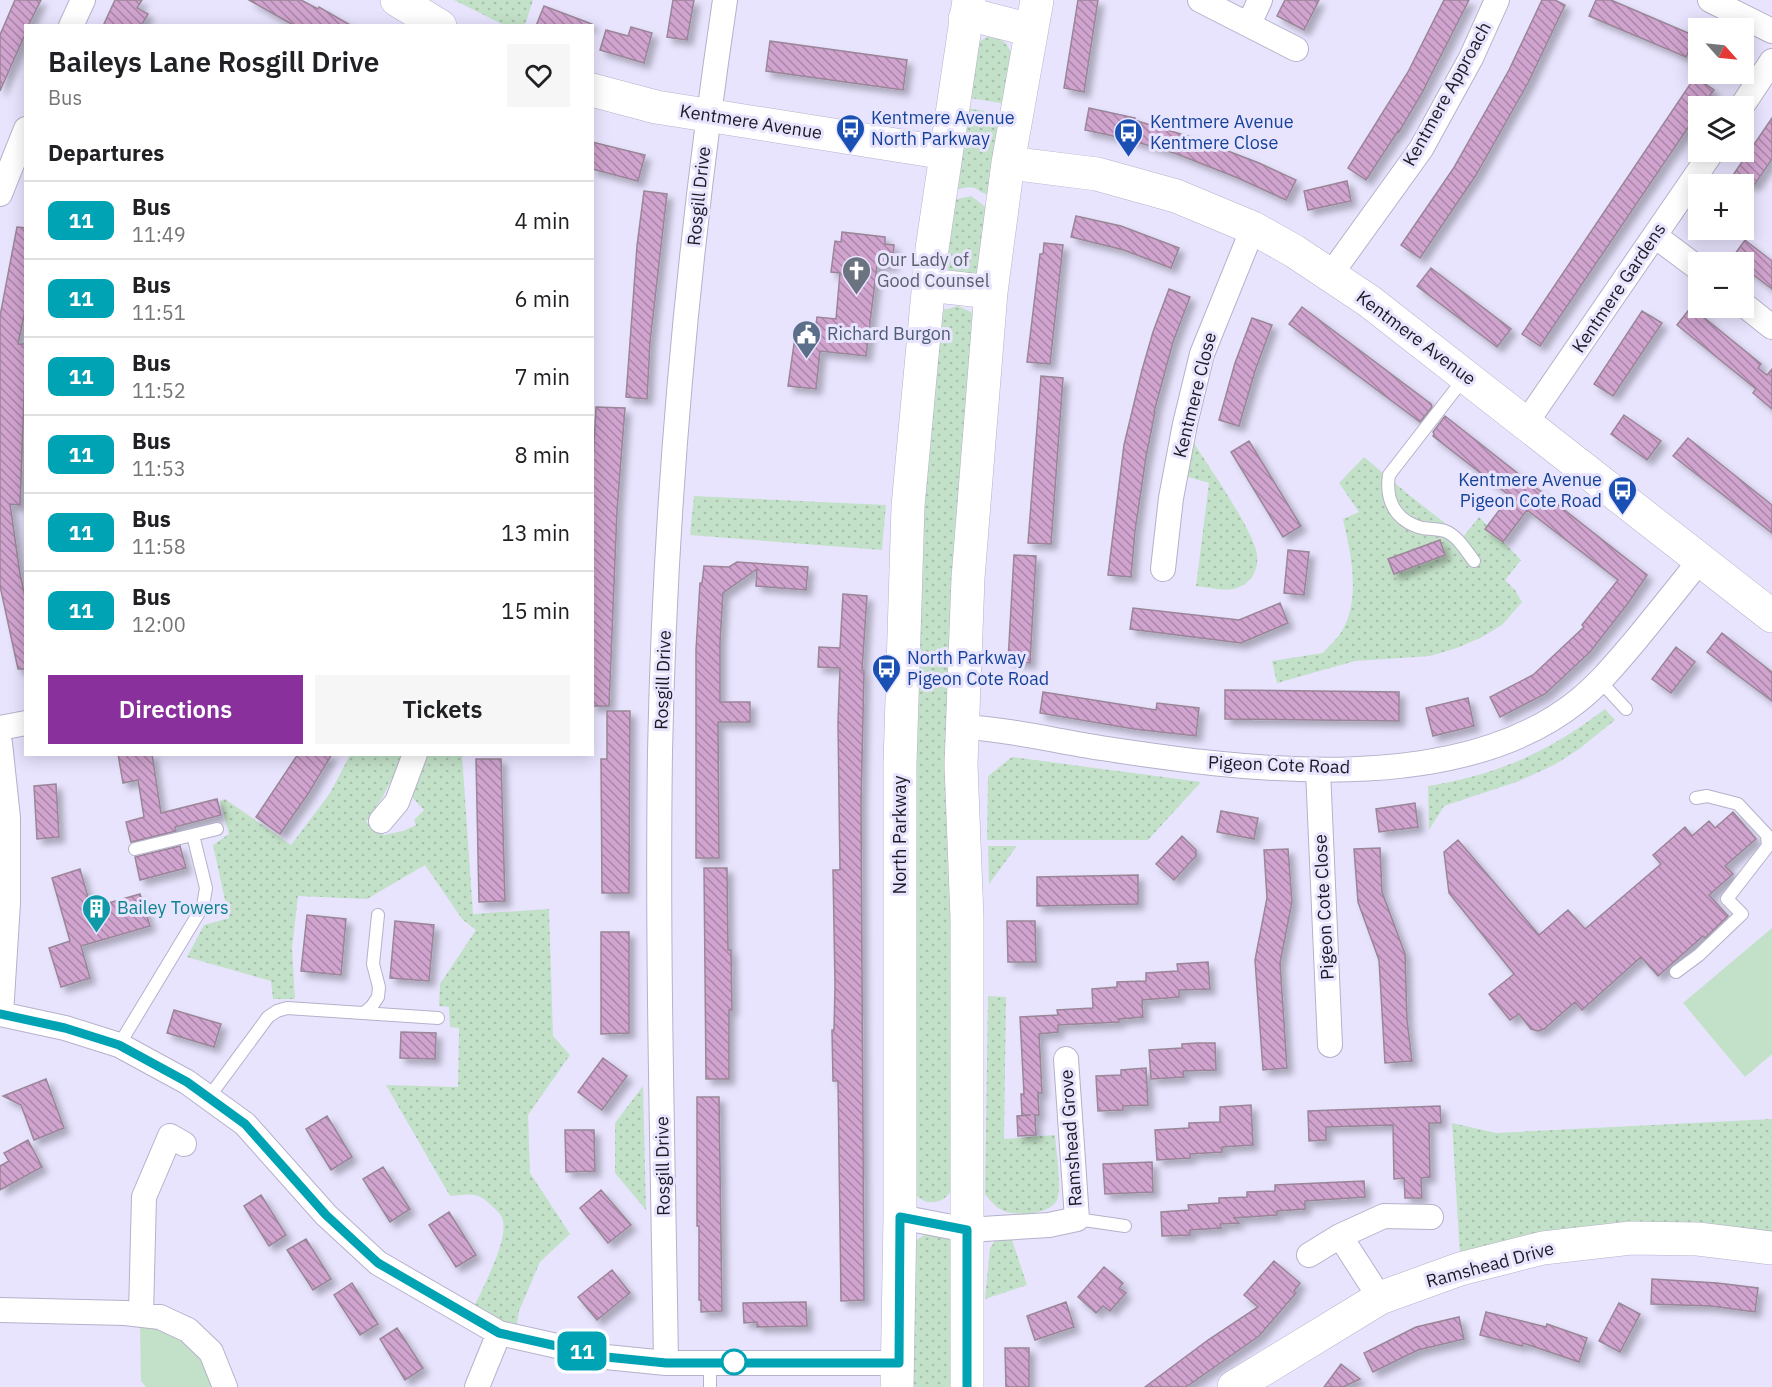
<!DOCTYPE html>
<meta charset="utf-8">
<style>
:root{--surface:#fff;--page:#f6f6f6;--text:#202124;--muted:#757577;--line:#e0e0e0;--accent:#89309c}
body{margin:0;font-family:"IBM Plex Sans",sans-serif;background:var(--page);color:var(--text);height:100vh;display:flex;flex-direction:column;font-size:22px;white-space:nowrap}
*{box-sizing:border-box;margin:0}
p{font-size:20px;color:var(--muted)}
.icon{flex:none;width:33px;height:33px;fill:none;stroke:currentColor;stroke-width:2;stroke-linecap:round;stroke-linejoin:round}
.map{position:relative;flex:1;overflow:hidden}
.panel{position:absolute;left:24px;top:24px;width:570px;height:732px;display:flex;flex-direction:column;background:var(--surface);border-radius:0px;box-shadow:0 3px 15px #0003}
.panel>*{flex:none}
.badge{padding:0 12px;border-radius:9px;font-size:21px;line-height:39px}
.needle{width:39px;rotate:117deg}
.controls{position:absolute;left:1688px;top:18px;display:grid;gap:12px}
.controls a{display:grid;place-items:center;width:66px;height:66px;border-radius:0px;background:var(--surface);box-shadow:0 3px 15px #0003;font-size:30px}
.map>.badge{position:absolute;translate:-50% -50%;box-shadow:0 0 0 3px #fff}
h2{padding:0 24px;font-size:22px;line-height:54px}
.round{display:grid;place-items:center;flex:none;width:63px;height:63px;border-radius:0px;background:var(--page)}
.head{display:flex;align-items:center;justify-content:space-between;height:102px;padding:0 24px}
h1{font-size:28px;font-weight:600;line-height:45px}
.primary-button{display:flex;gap:12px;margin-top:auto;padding:12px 24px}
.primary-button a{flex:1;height:69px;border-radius:0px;background:var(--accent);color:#fff;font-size:24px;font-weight:600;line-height:69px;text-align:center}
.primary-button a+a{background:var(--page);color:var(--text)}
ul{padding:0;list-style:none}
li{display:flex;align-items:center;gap:18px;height:78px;padding:0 24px;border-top:2px solid var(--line)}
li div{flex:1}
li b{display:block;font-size:22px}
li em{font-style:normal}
li .badge{min-width:66px;font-weight:700;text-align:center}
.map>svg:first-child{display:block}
.grass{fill:url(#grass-dots)}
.park{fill:#c3e1c8}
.building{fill:url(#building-back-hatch);stroke:#9a8698;stroke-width:1.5;filter:url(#shadow)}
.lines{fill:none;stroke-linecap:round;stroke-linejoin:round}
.lane-casing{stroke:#b5b1ca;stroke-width:14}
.street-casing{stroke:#b5b1ca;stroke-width:26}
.secondary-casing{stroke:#b5b1ca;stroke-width:34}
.lane{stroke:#fff;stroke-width:12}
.street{stroke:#fff;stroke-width:24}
.secondary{stroke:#fff;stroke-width:33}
.line-casing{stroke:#fff;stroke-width:14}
.line{stroke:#00a3b4;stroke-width:9}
.stop-dot{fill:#fff;stroke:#00a3b4;stroke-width:3}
.labels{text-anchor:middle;stroke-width:6;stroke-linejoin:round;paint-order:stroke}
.street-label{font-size:18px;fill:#1c1b24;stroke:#e8e4fe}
.transit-label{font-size:18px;fill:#164399;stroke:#e8e4fe;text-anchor:start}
.worship-label{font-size:18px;fill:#5b616d;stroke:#e8e4fe;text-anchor:start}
.service-label{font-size:18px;fill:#4e5e75;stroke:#e8e4fe;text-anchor:start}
.culture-label{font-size:18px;fill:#0d838f;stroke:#e8e4fe;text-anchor:start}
</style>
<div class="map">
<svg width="1772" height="1387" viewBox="0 0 1772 1387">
<defs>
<pattern id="grass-dots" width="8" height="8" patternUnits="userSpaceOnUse" patternTransform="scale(1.5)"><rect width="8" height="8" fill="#c3e1c8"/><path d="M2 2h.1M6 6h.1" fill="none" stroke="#a7c0ac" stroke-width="1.8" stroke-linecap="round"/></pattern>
<pattern id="building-back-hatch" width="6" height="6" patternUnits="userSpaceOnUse" patternTransform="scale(1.5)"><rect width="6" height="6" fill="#d1a4cf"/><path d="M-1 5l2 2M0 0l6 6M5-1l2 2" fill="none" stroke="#a985a8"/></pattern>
<filter id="shadow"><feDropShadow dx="5.5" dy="5.5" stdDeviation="3" flood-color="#0004"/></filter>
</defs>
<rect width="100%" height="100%" fill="#e8e4fe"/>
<path class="grass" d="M454,0H533L525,25H504Z
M987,37C1001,37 1009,43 1012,57L1006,104L964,97L974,45Z
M961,107L1004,114L992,196C972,191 981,183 955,190Z
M971,196L987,208L979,270L974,274L949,271L945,266L954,200Z
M958,306L971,312L975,317L952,1190C942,1205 925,1207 913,1192L917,579L939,315L944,310Z
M1194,443C1208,466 1255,532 1257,555C1259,572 1249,586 1233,589C1222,591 1207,587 1196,586L1209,483L1188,477Z
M1364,457L1409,495L1463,537L1479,517L1521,560L1505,580L1515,590L1522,602L1502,625L1480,638L1457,648L1430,656L1355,661L1277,683L1272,661L1323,653C1329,646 1337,639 1342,631C1361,598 1351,554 1343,519L1359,512L1339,483Z
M694,496L886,505L882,550L690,535Z
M1605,709L1615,720L1579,749L1554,765L1519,781L1444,806L1429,830L1428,786C1497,775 1549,752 1605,709Z
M350,755H404L383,796L366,822L384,835L403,831L416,825L414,820L424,810L413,798V782L426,755H462L473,914L549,909L553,1036L570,1055L528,1115L530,1173L570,1234L540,1262L519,1311L515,1336L469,1317C479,1295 508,1243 503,1221C502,1215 497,1211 493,1207C478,1191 470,1194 450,1196L386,1085L458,1087L459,1028L450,1027L449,1007L439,1006L440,984L476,930L462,919L425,865L367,899L298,896L292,948L295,999H273L271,981L187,957L204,925L229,918L213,845L229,834L220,801L225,799L291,845L330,793Z
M1012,757L1201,782L1148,840H987L988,776Z
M988,846H1017L989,884Z
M988,996L1006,997L1004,1139L1055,1135C1056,1149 1062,1188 1057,1200C1050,1215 1014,1217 1002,1210C994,1206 990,1200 985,1194Z
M643,1086L646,1210L615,1173V1123Z
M1772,1119V1236L1460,1256L1452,1123L1496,1133Z
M928,1233L948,1238L952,1243L954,1387H913L916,1240Z
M1008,1238L1012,1240L1027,1285L985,1299L990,1248L995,1241Z"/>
<path class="park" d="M1772,928V1054L1745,1077L1683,1003Z
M140,1326C184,1331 197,1350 216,1387H146L141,1381Z"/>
<path class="building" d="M15,0H41L28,26H26V32L0,91V35Z
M115,0H142L137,8L148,14L141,26H103Z
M249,0H301L318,9L319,7L352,26H295Z
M673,0H694L687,40L667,37Z
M1078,0H1098L1084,92L1064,88Z
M1285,0H1319L1304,30L1277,16Z
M1444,0H1469L1422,93L1399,132L1398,131L1366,180L1348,168L1408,72Z
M1542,0H1555L1565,5L1528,83L1476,175L1420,258L1401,245L1453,169L1509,70Z
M1596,0H1611L1695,36L1686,57L1589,16Z
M544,6L592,24V26H536Z
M631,27L652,33L644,63L600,50L606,30L628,36Z
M770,41L907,60L903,90L766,71Z
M1695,77L1714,90L1702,106H1698V113L1540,346L1522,334Z
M1089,108L1135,118L1134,120L1194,138L1259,163L1296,180L1286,200L1238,178L1177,154L1127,139L1085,130Z
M1772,118V159L1755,184H1727Z
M592,142L645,155L638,181L592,169Z
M1347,181L1351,201L1308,210L1304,191Z
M644,191L667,194L650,342L647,399L626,397L637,246Z
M1076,216L1121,226L1179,248L1171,268L1124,250L1071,237Z
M17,227L26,228V306L18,344H26L20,505L10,504L20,574L26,601V669H18L0,586V316Z
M842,232L885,237V244L894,245L892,266L877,265L866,356L820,351L816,389L788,386L796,330L815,332L817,317L836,319L840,273L831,272L835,241L841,242Z
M1745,240L1772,261V289L1743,267V262H1738L1732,258Z
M1044,243L1063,245L1050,364L1027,362L1040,254H1043Z
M1431,268L1511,329L1497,347L1417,286Z
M1169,289L1190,297L1173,342L1154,412H1155L1146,457L1135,531L1131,577L1108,575L1124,445L1142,370L1153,332Z
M1302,307L1431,404L1432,407L1420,422L1289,324Z
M1691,307L1761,364L1758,368L1767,375L1772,369V409L1753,393L1756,389L1677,325Z
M1642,311L1662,323L1613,396L1594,384Z
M1252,318L1272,325L1255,371L1239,426L1219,420L1235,363Z
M1041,376L1063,378L1051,544L1028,543Z
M596,407L625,408L617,511L609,706H592V481Z
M1624,415L1661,441L1647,460L1611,434Z
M1445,416L1647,575L1629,602L1590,652L1545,694L1500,717L1490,697L1533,675L1584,627L1582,625L1618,580L1527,510L1503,542L1485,529L1510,496L1433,436L1434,434L1433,432Z
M1688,438L1772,505V533L1673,456Z
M1249,441L1301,526L1283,537L1231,452Z
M1440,540L1445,555L1394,574L1388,559Z
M1288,550L1309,552L1304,595L1284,593Z
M1014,555L1036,556L1030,663L1008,661Z
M737,562L808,567L806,590L756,586L757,569L723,593L720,642V702H750V722H718L719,858H696V650L700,583H702L704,566L729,567Z
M843,594L867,596L862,670L864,671L861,805L864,1300L841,1301L838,1081H833L832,1030H834L835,986L833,870H840L838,722L840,668L818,667L819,647L840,648Z
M1280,603L1288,623L1241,643L1130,629L1133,608L1239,620Z
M1722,633L1772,672V701L1707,652Z
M1676,647L1695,662L1671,693L1652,679Z
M1225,690L1399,692V721L1225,719Z
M1043,692L1156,710L1157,703L1199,708L1196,736L1134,729L1040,713Z
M1468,698L1474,726L1433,736L1426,708Z
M607,711H630L629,893H602L601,759H607Z
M118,754H152L161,813L217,799L221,815L175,827L176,831L131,842L126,822L144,817L138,780L123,783Z
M298,754H332L308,794L280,834L256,817Z
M476,759H501L505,901L479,902Z
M56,784L59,837L37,839L34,786Z
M1415,803L1418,827L1379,832L1376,809Z
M1221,811L1258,818L1254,839L1217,832Z
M1733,812L1756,839L1725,866L1733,874L1709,895L1728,916L1705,938L1703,936L1658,976L1641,957L1582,1010L1575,1002L1544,1029L1538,1031L1531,1029L1519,1014L1510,1020L1489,994L1514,974L1449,893L1444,852L1458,840L1539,935L1568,910L1585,929L1661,864L1653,855L1685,827L1692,836L1709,821L1715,828Z
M1182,836L1196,850V856L1174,880L1156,864Z
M180,846L186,868L140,880L135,857Z
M1380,848L1382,892L1405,954L1407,1020L1412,1061L1385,1063L1379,960L1358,902L1354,849Z
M1288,849L1292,902L1280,963L1287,1068L1263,1070L1255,960L1267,898L1264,850Z
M704,868H727L728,950H731L732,1010H729V1079H706Z
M80,869L91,908L140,894L150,926L81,946L90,978L61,987L49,948L70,941L52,878Z
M1138,875V904L1037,906V877Z
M307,915L346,919L341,975L301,971Z
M395,921L434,925L429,981L390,978Z
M1007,921H1035L1036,962H1008Z
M601,932H629V1033L601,1034Z
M1208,962L1210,989L1179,990V997L1142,1000L1143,1017L1119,1019V1022L1058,1025V1032L1039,1034L1042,1093H1038L1039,1115H1035L1036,1135L1018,1136L1017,1116L1031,1115H1022L1021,1094H1024L1020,1017L1058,1015L1057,1010L1093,1008L1092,989L1117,987V982L1146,981V973L1178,971L1177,964Z
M174,1010L221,1024L214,1047L167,1033Z
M401,1032L436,1033L435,1059L400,1058Z
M1198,1043H1215L1216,1070L1183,1071L1184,1077L1151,1079L1149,1050L1182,1048V1044Z
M603,1058L627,1076L602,1110L578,1092Z
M1146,1068L1148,1105L1123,1106V1110L1098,1111L1096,1076L1121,1075V1070Z
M46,1079L64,1128L34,1140L21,1105L3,1096Z
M697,1097H719L722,1311L701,1312V1300H699V1226H697Z
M1251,1105L1253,1145L1222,1147V1152L1190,1154V1158L1157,1160L1155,1130L1189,1128V1123L1220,1122V1107Z
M1440,1106L1441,1123H1429L1430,1177L1421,1178L1422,1198H1405L1404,1178L1394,1179L1393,1125L1326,1127V1140L1309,1141L1308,1111Z
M327,1116L352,1157L331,1170L306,1129Z
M565,1130H594L595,1171L566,1172Z
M28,1140L42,1167L0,1190V1166L9,1161L4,1153Z
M1152,1162L1153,1192L1105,1194L1103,1164Z
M383,1167L410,1209L390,1222L363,1179Z
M1364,1181L1365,1197L1305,1201V1209L1277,1211V1215L1234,1218L1239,1223L1220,1224L1221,1228L1190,1230V1235L1162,1236L1161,1212L1189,1210L1188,1205L1219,1203V1198L1247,1197V1192L1275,1191V1185Z
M601,1190L631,1225L608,1243L580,1208Z
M261,1195L286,1235L269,1246L244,1206Z
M449,1212L476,1255L456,1267L429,1225Z
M306,1239L331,1279L313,1290L287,1250Z
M1274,1261L1300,1283L1294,1291L1296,1293L1259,1336L1186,1387H1145L1208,1340L1258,1307L1244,1295Z
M1104,1267L1123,1283L1119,1288L1126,1293L1110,1311L1103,1306L1096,1313L1078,1297Z
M612,1270L630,1293L597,1320L578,1297Z
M1652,1279L1717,1283L1758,1288L1755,1312L1711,1306L1651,1304Z
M352,1283L378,1324L360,1335L334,1295Z
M806,1302L807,1326L757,1327V1322L744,1323L743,1303Z
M1066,1302L1074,1327L1035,1340L1027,1316Z
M1619,1303L1640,1314L1620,1352L1599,1341Z
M1486,1312L1546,1327L1547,1324L1587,1338L1579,1362L1523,1343L1522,1346L1480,1335Z
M1459,1317L1464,1339L1418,1350L1373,1372L1364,1353L1416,1327Z
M397,1328L423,1368L405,1380L380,1339Z
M1005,1348H1029V1387H1006Z
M1341,1364L1360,1379L1343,1387H1324Z"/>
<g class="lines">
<defs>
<path id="lane" d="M1465,377L1389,475C1385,501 1396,521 1422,528C1429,529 1438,529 1445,531C1458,536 1466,551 1474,561
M1600,681L1626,709
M135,849L217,829
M1676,972L1699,955L1742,914L1727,899L1768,846L1767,835L1738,804L1707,796L1696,798
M364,1013L372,1006L378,997L379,987L373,964L378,915
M119,1045L203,906L206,888L193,835
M209,1097L268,1017L277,1011L287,1008L438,1018
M1077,1219L1125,1226
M710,1387V1362"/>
<path id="street" d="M1200,0L1296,49
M1710,0L1772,31
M1249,24L1260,0
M71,26L83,0
M1742,106L1772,61
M0,194L26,129
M1655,236L1698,268
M1331,274L1421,149L1471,58L1497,0
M1743,304L1772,327
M1526,423L1712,152
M1163,569L1171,498L1185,424L1202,354L1253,228
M962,727C1008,729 1055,741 1101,748C1245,770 1457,799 1579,700C1600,683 1617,662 1635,641C1657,614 1679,587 1700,560
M0,728L26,723
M0,743L8,818V903L1,1014
M1318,770L1330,1045
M381,821L397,802L415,754
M0,1014L65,1028L119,1045L187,1082L245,1124L326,1215L378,1263L499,1333L606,1357L666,1363H899
M900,1217L967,1230L1049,1225L1077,1219L1066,1059
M1340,1236L1380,1298
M1309,1255L1340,1236L1384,1216L1431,1217
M0,1310L125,1313L160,1317L188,1330L211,1352L225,1387
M141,1314L144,1197L170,1136L184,1144
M666,1363C663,1159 657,956 660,752C665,500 688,249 725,0
M477,1387L499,1333"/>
<path id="secondary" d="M397,0L440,26
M965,19L980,17L1031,30
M592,90L656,107L946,153
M1008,163L1097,174L1176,196L1253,228L1294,251L1369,301L1772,616
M928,285L991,292
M897,1387L900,1217V764L908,506L932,249L969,0
M967,1387V918L961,765L968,578L991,292L1008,163L1037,0
M1234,1387L1380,1298L1460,1269L1543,1248L1631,1238L1698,1239L1772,1248"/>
</defs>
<use href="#lane" class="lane-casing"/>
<use href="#street" class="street-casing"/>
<use href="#secondary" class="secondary-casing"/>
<use href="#lane" class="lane"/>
<use href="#street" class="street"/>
<use href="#secondary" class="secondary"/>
</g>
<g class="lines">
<defs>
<path id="line" d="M0,1014L65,1028L119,1045L187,1082L245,1124L326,1215L378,1263L499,1333L606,1357L666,1363H899L900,1217L967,1230V1387"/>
</defs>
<use href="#line" class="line-casing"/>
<use href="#line" class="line"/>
</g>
<defs>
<symbol id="bus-pin" viewBox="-11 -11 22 30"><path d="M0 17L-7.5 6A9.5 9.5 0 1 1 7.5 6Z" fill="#1a4fb4" stroke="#e8e4fe"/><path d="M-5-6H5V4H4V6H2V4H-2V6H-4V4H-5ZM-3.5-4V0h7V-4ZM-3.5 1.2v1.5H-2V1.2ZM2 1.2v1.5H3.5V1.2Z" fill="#fff"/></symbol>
<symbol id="church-pin" viewBox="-11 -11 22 30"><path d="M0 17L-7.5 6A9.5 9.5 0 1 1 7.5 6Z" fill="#6b7280" stroke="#e8e4fe"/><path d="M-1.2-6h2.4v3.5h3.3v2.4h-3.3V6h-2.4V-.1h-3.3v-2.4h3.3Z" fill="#fff"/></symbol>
<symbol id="civic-pin" viewBox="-11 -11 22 30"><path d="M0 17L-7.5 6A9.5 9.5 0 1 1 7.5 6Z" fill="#5c6f8a" stroke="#e8e4fe"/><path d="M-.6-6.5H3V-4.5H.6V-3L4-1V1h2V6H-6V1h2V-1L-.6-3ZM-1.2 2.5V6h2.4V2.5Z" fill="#fff"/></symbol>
<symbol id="building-pin" viewBox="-11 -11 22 30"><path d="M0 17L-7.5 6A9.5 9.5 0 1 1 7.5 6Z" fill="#0f9aa8" stroke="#e8e4fe"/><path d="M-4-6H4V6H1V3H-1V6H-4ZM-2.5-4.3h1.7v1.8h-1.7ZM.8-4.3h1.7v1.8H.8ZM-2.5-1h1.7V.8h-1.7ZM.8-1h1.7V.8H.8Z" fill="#fff"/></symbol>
</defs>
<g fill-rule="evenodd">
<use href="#bus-pin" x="834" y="112" width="33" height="45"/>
<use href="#bus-pin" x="1112" y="116" width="33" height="45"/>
<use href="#church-pin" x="840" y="254" width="33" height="45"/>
<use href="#civic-pin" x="790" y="318" width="33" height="45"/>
<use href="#bus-pin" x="1606" y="474" width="33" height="45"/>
<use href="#bus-pin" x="870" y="652" width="33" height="45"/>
<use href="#building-pin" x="80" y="892" width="33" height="45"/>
</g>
<circle class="stop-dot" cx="734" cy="1362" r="12"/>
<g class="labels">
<g class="street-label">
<text transform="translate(1447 94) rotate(-61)" y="6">Kentmere Approach</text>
<text transform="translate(751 122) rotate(9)" y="6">Kentmere Avenue</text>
<text transform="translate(699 196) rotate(-84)" y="6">Rosgill Drive</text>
<text transform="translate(1619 288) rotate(-56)" y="6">Kentmere Gardens</text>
<text transform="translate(1416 338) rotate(37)" y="6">Kentmere Avenue</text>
<text transform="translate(1195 395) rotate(-76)" y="6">Kentmere Close</text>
<text transform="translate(663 680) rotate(-88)" y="6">Rosgill Drive</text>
<text transform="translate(1279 765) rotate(2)" y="6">Pigeon Cote Road</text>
<text transform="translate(900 835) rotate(-90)" y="6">North Parkway</text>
<text transform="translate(1324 907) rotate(-93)" y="6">Pigeon Cote Close</text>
<text transform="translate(1071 1138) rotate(-94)" y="6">Ramshead Grove</text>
<text transform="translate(663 1166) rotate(-91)" y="6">Rosgill Drive</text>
<text transform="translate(1490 1265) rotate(-15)" y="6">Ramshead Drive</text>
</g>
<g class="transit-label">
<text x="871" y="124">Kentmere Avenue<tspan x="871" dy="21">North Parkway</tspan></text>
<text x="1150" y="128">Kentmere Avenue<tspan x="1150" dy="21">Kentmere Close</tspan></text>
<text x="1602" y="486" text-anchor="end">Kentmere Avenue<tspan x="1602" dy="21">Pigeon Cote Road</tspan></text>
<text x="907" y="664">North Parkway<tspan x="907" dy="21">Pigeon Cote Road</tspan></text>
</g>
<g class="worship-label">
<text x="877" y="266">Our Lady of<tspan x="877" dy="21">Good Counsel</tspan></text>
</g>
<g class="service-label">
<text x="827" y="340">Richard Burgon</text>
</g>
<g class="culture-label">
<text x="117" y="914">Bailey Towers</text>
</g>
</g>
</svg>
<div class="controls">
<a><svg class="needle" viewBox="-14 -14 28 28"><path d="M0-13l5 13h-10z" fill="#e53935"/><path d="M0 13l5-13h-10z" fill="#757577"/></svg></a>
<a><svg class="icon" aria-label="layers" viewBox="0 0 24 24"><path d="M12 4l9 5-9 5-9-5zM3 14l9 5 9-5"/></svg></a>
<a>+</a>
<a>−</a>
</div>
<b class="badge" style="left:582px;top:1351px;background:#00a3b4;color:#fff">11</b>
<section class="panel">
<div class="head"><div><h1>Baileys Lane Rosgill Drive</h1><p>Bus</p></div><a class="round"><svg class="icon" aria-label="heart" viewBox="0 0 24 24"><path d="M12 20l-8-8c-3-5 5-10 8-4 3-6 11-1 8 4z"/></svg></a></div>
<h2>Departures</h2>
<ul>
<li><span class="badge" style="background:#00a3b4;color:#fff">11</span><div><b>Bus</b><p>11:49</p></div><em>4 min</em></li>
<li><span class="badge" style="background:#00a3b4;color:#fff">11</span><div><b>Bus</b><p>11:51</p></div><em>6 min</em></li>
<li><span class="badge" style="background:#00a3b4;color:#fff">11</span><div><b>Bus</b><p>11:52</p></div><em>7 min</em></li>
<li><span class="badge" style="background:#00a3b4;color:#fff">11</span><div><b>Bus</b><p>11:53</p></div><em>8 min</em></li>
<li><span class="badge" style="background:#00a3b4;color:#fff">11</span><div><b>Bus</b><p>11:58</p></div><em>13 min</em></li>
<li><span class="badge" style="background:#00a3b4;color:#fff">11</span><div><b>Bus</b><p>12:00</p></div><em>15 min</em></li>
</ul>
<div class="primary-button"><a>Directions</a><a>Tickets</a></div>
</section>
</div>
